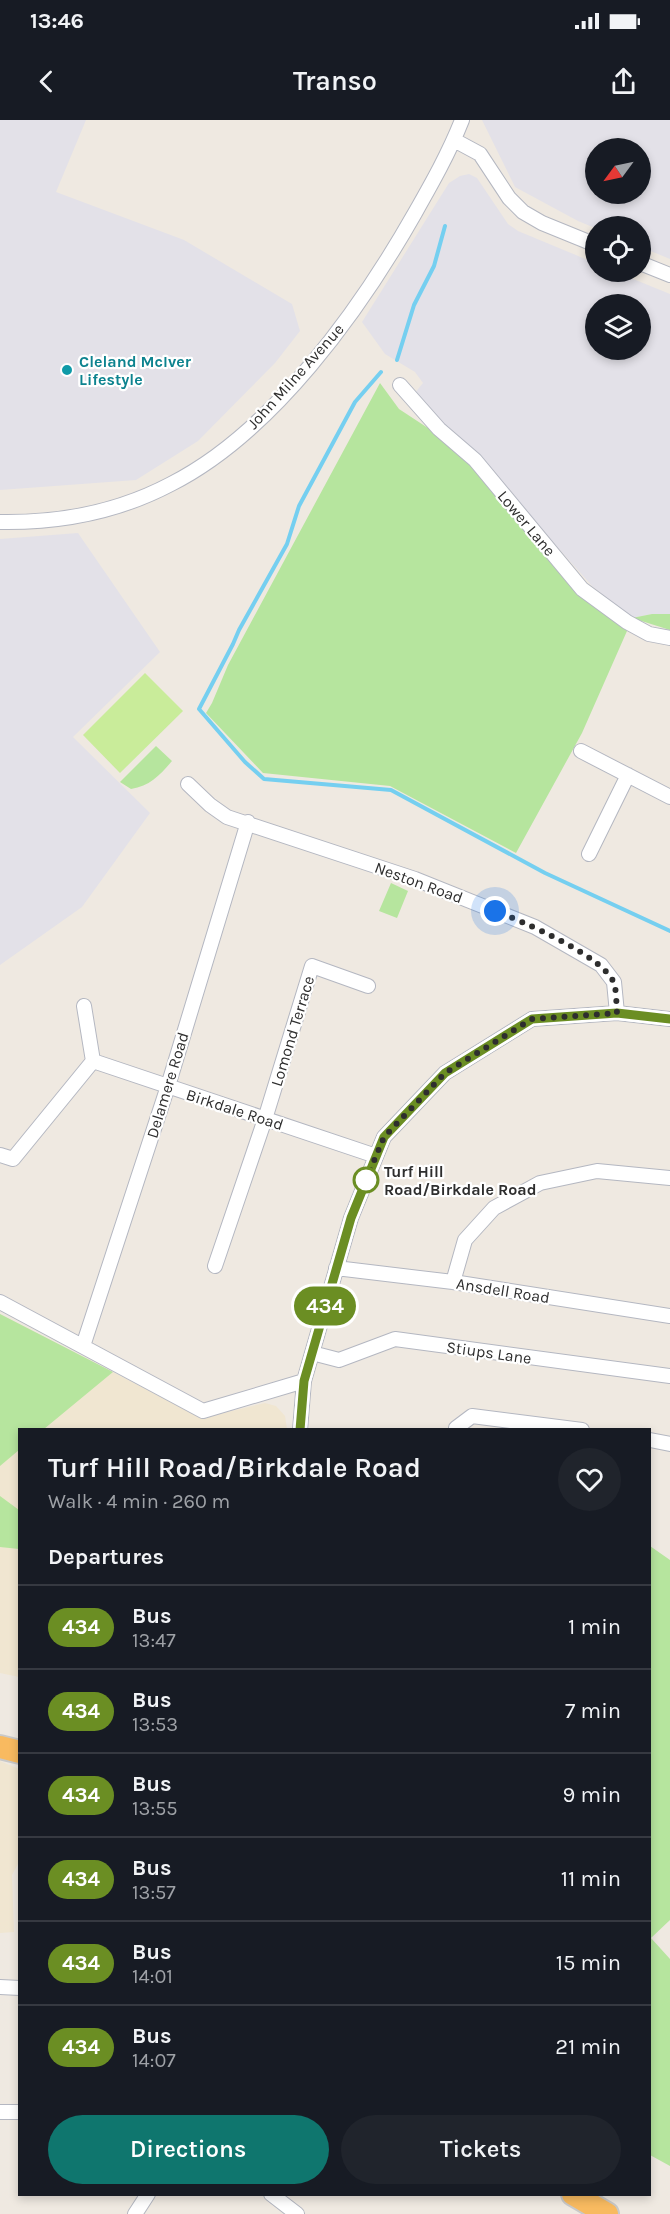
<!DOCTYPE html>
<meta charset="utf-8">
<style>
:root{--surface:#171b24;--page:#20242c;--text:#f1f3f6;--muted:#9ea1a6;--line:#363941;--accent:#0f766e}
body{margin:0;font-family:Karla,sans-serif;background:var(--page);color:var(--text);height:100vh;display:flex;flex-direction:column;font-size:22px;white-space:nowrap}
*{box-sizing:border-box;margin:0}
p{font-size:20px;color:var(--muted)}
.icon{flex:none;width:33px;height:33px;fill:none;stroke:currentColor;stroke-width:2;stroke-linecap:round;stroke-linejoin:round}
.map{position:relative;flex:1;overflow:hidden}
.drawer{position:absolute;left:18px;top:1308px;width:633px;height:768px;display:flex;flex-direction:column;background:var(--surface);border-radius:0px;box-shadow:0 3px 9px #0003}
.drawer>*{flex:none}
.badge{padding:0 12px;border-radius:20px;font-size:21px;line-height:39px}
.needle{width:39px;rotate:237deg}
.fabs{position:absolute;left:585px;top:18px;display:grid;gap:12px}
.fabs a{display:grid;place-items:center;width:66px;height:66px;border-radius:50%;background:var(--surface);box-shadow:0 3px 9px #0003;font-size:30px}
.you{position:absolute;width:30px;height:30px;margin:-15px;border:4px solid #fff;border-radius:50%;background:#1a73e8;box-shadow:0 0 0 9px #1a73e833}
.map>.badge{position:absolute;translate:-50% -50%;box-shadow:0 0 0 3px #fff}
h2{padding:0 30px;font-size:22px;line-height:54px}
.round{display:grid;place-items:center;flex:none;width:63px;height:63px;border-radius:32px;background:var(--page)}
.summary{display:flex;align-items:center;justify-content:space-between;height:102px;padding:0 30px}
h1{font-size:28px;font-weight:600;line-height:45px}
.action{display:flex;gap:12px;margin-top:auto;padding:12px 30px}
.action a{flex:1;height:69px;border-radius:36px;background:var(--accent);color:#fff;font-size:24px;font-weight:600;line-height:69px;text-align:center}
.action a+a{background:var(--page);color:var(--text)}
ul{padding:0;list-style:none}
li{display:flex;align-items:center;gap:18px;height:84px;padding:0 30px;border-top:2px solid var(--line)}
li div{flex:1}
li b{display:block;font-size:22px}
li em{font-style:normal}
li .badge{min-width:66px;font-weight:700;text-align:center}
.status{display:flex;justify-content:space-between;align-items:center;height:42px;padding:0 30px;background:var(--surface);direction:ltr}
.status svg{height:16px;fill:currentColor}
header{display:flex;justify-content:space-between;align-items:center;height:78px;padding:0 30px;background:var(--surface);font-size:27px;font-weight:600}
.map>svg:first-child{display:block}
.industrial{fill:#e3e1e8;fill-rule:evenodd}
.education{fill:#f0e6d1}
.green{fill:#b6e59e}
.pitch{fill:#c9ec9a}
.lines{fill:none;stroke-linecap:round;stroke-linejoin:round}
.stream{stroke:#75cff0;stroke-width:4}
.minor-casing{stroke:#b4b7c1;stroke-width:16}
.trunk-casing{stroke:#c9c9c9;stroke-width:26}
.minor{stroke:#fff;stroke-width:14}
.trunk{stroke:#f8ba60;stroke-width:22}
.line-casing{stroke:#fff;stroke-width:14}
.line{stroke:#6b8e23;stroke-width:9}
.walk{stroke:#2e2e2e;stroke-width:6;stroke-dasharray:0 10.8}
.culture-dot{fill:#0f9aa8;stroke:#fff;stroke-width:2}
.stop-dot{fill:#fff;stroke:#6b8e23;stroke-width:3}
.labels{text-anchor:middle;stroke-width:4.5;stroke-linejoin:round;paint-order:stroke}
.culture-label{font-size:16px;font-weight:bold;fill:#0d838f;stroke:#fff;text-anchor:start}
.street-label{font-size:16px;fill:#2e2e2e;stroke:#fff}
.stop-label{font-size:16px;font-weight:bold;fill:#2e2e2e;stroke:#fff;text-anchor:start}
</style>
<div class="status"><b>13:46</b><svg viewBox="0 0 49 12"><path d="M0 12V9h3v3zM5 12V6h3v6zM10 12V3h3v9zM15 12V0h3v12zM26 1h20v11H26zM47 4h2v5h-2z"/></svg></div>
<header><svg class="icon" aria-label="back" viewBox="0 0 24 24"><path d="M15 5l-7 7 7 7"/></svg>Transo<svg class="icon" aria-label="share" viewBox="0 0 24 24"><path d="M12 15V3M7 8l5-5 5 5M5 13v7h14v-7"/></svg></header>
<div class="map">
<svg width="670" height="2094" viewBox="0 0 670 2094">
<rect width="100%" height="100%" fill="#efe9e1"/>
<path class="industrial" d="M0,0H86L56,72L184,120L292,184L300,211L275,243L198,321L136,360L0,370Z
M482,0H670V139L641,127L640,106H596L595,108L578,101L515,67ZM640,28V74H596V28Z
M469,54L477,58L508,104L518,111L595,143L596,152H616L670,174V494H652L632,498L592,466L482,342L414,274L423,263L415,252L385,234L362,202L449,63L460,56ZM596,184H640V230H596Z
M78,413L160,532L73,617L150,693L82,787L0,845V419Z"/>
<path class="education" d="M0,1194L202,1298L265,1283L276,1286L285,1296L287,1309L20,1310L19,1557L0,1553Z
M0,1641L19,1649L20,1740L12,1755L14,1812L0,1813Z"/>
<path class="green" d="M380,263L399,289L437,314L465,338L576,472L627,511L582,613L516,733L390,666L263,653L206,593L212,583L228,545Z
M652,494H670V510L632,498Z
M156,626L172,641C159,656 150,666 131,669L120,662Z
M391,763L408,771L397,798L379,791Z
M0,1194L113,1252L44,1309L20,1310L19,1330L0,1346Z
M0,1376L19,1390V1429L0,1427Z
M650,1426L670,1440V1800L651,1818L670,1839V2046L650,2035Z"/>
<path class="pitch" d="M145,553L183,591L120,653L83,615Z"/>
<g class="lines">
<path class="stream" d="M397,240L414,185L434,146L445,106
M381,252L355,282L299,386L287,424L239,510L233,524L199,589L245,642L264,659L391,670L545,753L670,811"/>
<defs>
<path id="minor" d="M454,20L480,34L509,78L523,92L542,103L596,125
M640,143L670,155
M400,265L439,309L475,340L582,469L627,502L649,514L670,518
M0,402C60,403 118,392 171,364C272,313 360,190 415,93C432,63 449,33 462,0
M581,631L670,677
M188,664L210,685L227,697L415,759L535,807L601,845L614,862L617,893
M589,734L628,655
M93,941L376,1036
M0,1035L13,1039L93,941L84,886
M215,1146L265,999L312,846L368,866
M336,1148L453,1162L670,1196
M453,1162L465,1120L494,1088L540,1063L597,1051L670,1058
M0,1182L203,1291L304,1261
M83,1226L168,966L248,702
M312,1233L339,1240L395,1219L670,1256
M456,1308L472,1296L582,1310
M300,1310L304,1261L351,1098L384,1017L445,953L532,899L617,893L670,899
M650,1320L670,1324
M0,1867L20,1868
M0,1992H20
M271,2074L297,2094
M135,2094L148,2074"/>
<path id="trunk" d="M0,1627L20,1632
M573,2074L607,2094"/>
</defs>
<use href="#minor" class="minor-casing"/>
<use href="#trunk" class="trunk-casing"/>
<use href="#minor" class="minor"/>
<use href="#trunk" class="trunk"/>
</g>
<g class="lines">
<defs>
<path id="line" d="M300,1310L304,1261L351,1098L384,1017L445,953L532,899L617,893L670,899"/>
</defs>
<use href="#line" class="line-casing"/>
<use href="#line" class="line"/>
<path class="walk" d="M366,1060L384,1017L445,953L532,899L617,893C616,884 617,869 613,861C599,834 524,802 495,791"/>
</g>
<circle class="culture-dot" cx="67" cy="250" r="6"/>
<circle class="stop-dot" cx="366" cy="1060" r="12"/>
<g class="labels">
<g class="culture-label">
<text x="79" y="247">Cleland McIver<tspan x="79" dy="18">Lifestyle</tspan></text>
</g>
<g class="street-label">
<text transform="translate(295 256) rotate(-48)" y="6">John Milne Avenue</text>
<text transform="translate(527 403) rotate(50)" y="6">Lower Lane</text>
<text transform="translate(419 762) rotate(20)" y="6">Neston Road</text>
<text transform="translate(292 911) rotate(-73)" y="6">Lomond Terrace</text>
<text transform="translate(167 965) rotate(-73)" y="6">Delamere Road</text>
<text transform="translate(235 989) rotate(18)" y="6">Birkdale Road</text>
<text transform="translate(503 1170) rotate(9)" y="6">Ansdell Road</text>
<text transform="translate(489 1232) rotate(8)" y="6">Stiups Lane</text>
</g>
<g class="stop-label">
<text x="384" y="1057">Turf Hill<tspan x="384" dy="18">Road/Birkdale Road</tspan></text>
</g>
</g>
</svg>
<div class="fabs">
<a><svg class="needle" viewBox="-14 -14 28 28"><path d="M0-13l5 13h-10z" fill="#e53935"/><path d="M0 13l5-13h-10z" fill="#9ea1a6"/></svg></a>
<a><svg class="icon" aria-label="locate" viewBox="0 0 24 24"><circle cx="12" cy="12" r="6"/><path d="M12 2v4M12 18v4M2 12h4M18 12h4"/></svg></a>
<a><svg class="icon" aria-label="layers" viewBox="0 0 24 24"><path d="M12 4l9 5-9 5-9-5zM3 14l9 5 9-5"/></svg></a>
</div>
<div class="you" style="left:495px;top:791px"></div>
<b class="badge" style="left:325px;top:1186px;background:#6b8e23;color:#fff">434</b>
<section class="drawer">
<div class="summary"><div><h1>Turf Hill Road/Birkdale Road</h1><p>Walk · 4 min · 260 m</p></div><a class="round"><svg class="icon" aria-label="heart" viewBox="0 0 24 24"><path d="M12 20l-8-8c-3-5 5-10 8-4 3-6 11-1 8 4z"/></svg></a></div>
<h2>Departures</h2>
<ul>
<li><span class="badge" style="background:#6b8e23;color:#fff">434</span><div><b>Bus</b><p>13:47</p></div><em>1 min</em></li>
<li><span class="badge" style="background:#6b8e23;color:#fff">434</span><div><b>Bus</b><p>13:53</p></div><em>7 min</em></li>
<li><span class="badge" style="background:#6b8e23;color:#fff">434</span><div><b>Bus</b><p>13:55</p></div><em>9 min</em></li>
<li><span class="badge" style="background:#6b8e23;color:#fff">434</span><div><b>Bus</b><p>13:57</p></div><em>11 min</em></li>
<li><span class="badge" style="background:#6b8e23;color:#fff">434</span><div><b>Bus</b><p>14:01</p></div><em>15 min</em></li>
<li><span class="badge" style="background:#6b8e23;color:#fff">434</span><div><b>Bus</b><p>14:07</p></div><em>21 min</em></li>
</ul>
<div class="action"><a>Directions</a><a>Tickets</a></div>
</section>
</div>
